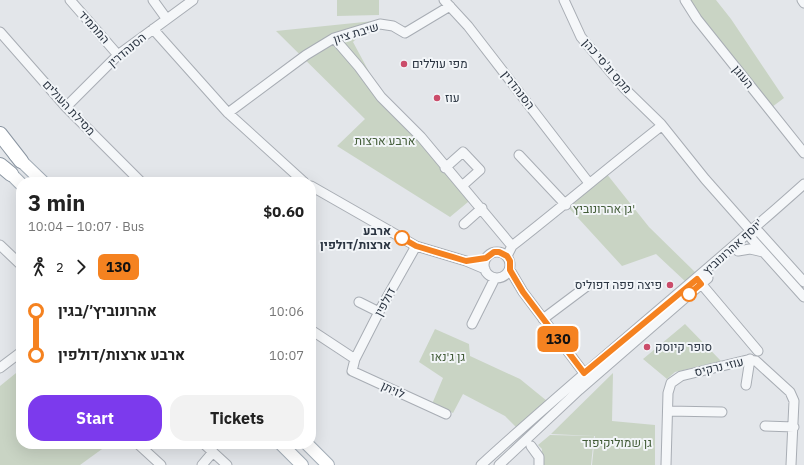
<!DOCTYPE html>
<meta charset="utf-8">
<style>
:root{--surface:#fff;--page:#f2f2f2;--text:#222;--muted:#767676;--accent:#7c3aed}
body{margin:0;font-family:"IBM Plex Sans",Heebo,sans-serif;background:var(--page);color:var(--text);height:100vh;display:flex;flex-direction:column;font-size:15px;white-space:nowrap}
*{box-sizing:border-box;margin:0}
p{font-size:13px;color:var(--muted)}
.icon{flex:none;width:22px;height:22px;fill:none;stroke:currentColor;stroke-width:2;stroke-linecap:round;stroke-linejoin:round}
.map{position:relative;flex:1;overflow:hidden}
.panel{position:absolute;left:16px;top:177px;width:300px;height:272px;display:flex;flex-direction:column;background:var(--surface);border-radius:16px;box-shadow:0 4px 16px #0002}
.panel>*{flex:none}
.badge{padding:0 8px;border-radius:6px;font-size:14px;line-height:26px}
.map>.badge{position:absolute;translate:-50% -50%;box-shadow:0 0 0 2px #fff}
.legs{display:flex;align-items:center;gap:6px;height:44px;padding:0 12px;font-size:13px}
.legs p{margin-inline-start:auto}
.head{display:flex;align-items:center;justify-content:space-between;height:68px;padding:0 12px}
h1{font-size:22px;font-weight:700;line-height:30px}
.primary-button{display:flex;gap:8px;margin-top:auto;padding:8px 12px}
.primary-button a{flex:1;height:46px;border-radius:16px;background:var(--accent);color:#fff;font-size:16px;font-weight:700;line-height:46px;text-align:center}
.primary-button a+a{background:var(--page);color:var(--text)}
ul{padding:0 12px;list-style:none}
li{display:flex;align-items:center;gap:14px;height:44px;font-size:15px}
li i{display:grid;place-items:center;width:6px;height:100%;margin:0 5px;background:currentColor}
li i::after{content:'';width:10px;height:10px;margin:-5px;border:3px solid;border-radius:50%;background:var(--surface)}
li p{margin-inline-start:auto}
li:first-child i{background:linear-gradient(#0000 50%,currentColor 0)}
li:last-child i{background:linear-gradient(currentColor 50%,#0000 0)}
.map>svg:first-child{display:block}
.green{fill:#c9d4c4}
.lines{fill:none;stroke-linecap:round;stroke-linejoin:round}
.minor-casing{stroke:#a8adb4;stroke-width:11}
.major-casing{stroke:#a2acb6;stroke-width:14}
.highway-casing{stroke:#8a95a1;stroke-width:16}
.minor{stroke:#f5f7f9;stroke-width:9}
.major{stroke:#fff;stroke-width:12}
.highway{stroke:#fff;stroke-width:14}
.line-1-casing{stroke:#fff;stroke-width:9}
.line-1{stroke:#f58220;stroke-width:6}
.poi-dot{fill:#cb4c6a;stroke:#f2f5f8;stroke-width:1.5}
.stop-1-dot{fill:#fff;stroke:#f58220;stroke-width:2}
.labels{text-anchor:middle;stroke-width:4;stroke-linejoin:round;paint-order:stroke}
.street-label{font-size:12px;fill:#2b3542;stroke:#f2f5f8}
.poi-label{font-size:12px;fill:#2b3542;stroke:#f2f5f8;text-anchor:start}
.park-label{font-size:12px;fill:#435d39;stroke:#f2f5f8}
.stop-label{font-size:12px;font-weight:bold;fill:#2b3542;stroke:#f2f5f8;text-anchor:end}
</style>
<div class="map">
<svg width="804" height="465" viewBox="0 0 804 465">
<rect width="100%" height="100%" fill="#e3e6ea"/>
<path class="green" d="M337,0H379V15L337,16Z
M690,0H716L731,19L784,98L772,107L701,17Z
M374,21L353,42L381,94L474,197L450,217L337,146L365,119L276,31Z
M606,173L649,227L697,274L687,283L656,254L622,266L568,207Z
M685,324L721,361L675,372L667,379L643,359Z
M435,329L469,344L470,356L520,379L547,401L517,428L505,416L463,394L453,413L432,404L443,378L419,362Z
M21,369V444H109L80,465H0V386Z
M613,373L612,421L655,425V465H592L595,436L551,434Z
M550,435L594,436L591,465H542V449L538,445Z"/>
<g class="lines">
<defs>
<path id="minor" d="M70,0L118,55
M153,0L166,18
M444,0L468,26L589,183
M564,0L581,37L624,88L661,124L705,179L751,231
M685,0L697,19L804,153
M802,0L804,3
M153,29L228,113L304,182
M0,32L66,107L141,182
M334,38L359,67L381,97L421,137L512,246
M66,107L118,55L193,0
M228,113L306,55L334,38L380,24L393,26L405,33L450,6
M519,155L566,205
M445,168L463,152L480,170L462,186
M311,186L416,246L466,261L485,269
M464,224L482,208
M751,231V238L804,297
M751,231L759,232L804,282
M0,245L21,265
M416,246L381,308L355,359L352,371L446,414
M738,251L750,249L763,252
M484 265a13 13 0 1 1 26 0a13 13 0 1 1-26 0Z
M507,256L512,246C562,207 610,166 660,127L661,124
M510,270L523,292L584,373L586,378
M698,280L758,351
M359,302L379,312
M543,319L587,286
M472,324L495,278
M311,330L355,359
M0,368L21,352
M746,385L750,359
M668,411L722,412
M765,426L794,427
M138,444L161,465
M204,444L227,465
M531,446L539,457V465
M202,465L213,452
M481,465C586,369 698,279 804,184
M499,465L579,390L708,278
M666,465L668,393L671,383L681,376L747,360L756,361L790,392L794,401L791,465"/>
<path id="major" d="M15,155L43,182
M5,168L21,184
M281,444L302,465
M307,444L328,465"/>
<path id="highway" d="M0,134L21,161
M0,165L11,174"/>
</defs>
<use href="#minor" class="minor-casing"/>
<use href="#major" class="major-casing"/>
<use href="#highway" class="highway-casing"/>
<use href="#minor" class="minor"/>
<use href="#major" class="major"/>
<use href="#highway" class="highway"/>
</g>
<g class="lines">
<defs>
<path id="line-1" d="M402,238L416,246L466,261L486,258L494,252H499L507,256L510,261V270L523,292L584,373L697,279L701,284L689,294"/>
</defs>
<use href="#line-1" class="line-1-casing"/>
<use href="#line-1" class="line-1"/>
</g>
<g class="poi-dot">
<circle cx="404" cy="64" r="4"/>
<circle cx="437" cy="98" r="4"/>
<circle cx="670" cy="285" r="4"/>
<circle cx="647" cy="347" r="4"/>
</g>
<g class="stop-1-dot">
<circle cx="402" cy="238" r="7"/>
<circle cx="689" cy="294" r="7"/>
</g>
<g class="labels">
<g class="street-label">
<text transform="translate(94 27) rotate(48)" y="4">המתמיד</text>
<text transform="translate(356 33) rotate(-17)" y="4">שיבת ציון</text>
<text transform="translate(127 50) rotate(-40)" y="4">הסנהדרין</text>
<text transform="translate(607 66) rotate(49)" y="4">מקס וג'סי כהן</text>
<text transform="translate(743 77) rotate(51)" y="4">העוגן</text>
<text transform="translate(518 90) rotate(52)" y="4">הסנהדרין</text>
<text transform="translate(69 108) rotate(47)" y="4">מסילת העולים</text>
<text transform="translate(733 247) rotate(-42)" y="4">יוסף אהרונוביץ'</text>
<text transform="translate(385 302) rotate(-62)" y="4">דולפין</text>
<text transform="translate(719 367) rotate(-13)" y="4">עוזי נרקיס</text>
<text transform="translate(393 390) rotate(25)" y="4">לויתן</text>
</g>
<g class="poi-label">
<text x="412" y="68">מפי עוללים</text>
<text x="445" y="102">עוז</text>
<text x="662" y="289" text-anchor="end">פיצה פפה דפוליס</text>
<text x="655" y="351">סופר קיוסק</text>
</g>
<g class="park-label">
<text x="385" y="145">ארבע ארצות</text>
<text x="604" y="213">גן אהרונוביץ'</text>
<text x="448" y="361">גן ג'נאו</text>
<text x="617" y="447">גן שמוליקיפוד</text>
</g>
<g class="stop-label">
<text x="391" y="235">ארבע<tspan x="391" dy="14">ארצות/דולפין</tspan></text>
</g>
</g>
</svg>
<b class="badge" style="left:558px;top:339px;background:#f58220;color:#111">130</b>
<section class="panel">
<div class="head"><div><h1>3 min</h1><p>10:04 – 10:07 · Bus</p></div><b>$0.60</b></div>
<div class="legs"><svg class="icon" aria-label="walk" viewBox="0 0 24 24"><circle cx="13" cy="4" r="2"/><path d="M13 8l-2 6 4 7M11 14l-3 7M7 12l3-4h3l4 4"/></svg>2<svg class="icon" aria-label="forward" viewBox="0 0 24 24"><path d="M9 5l7 7-7 7"/></svg><b class="badge" style="background:#f58220;color:#111">130</b></div>
<ul>
<li><i style="color:#f58220"></i><b>אהרונוביץ׳/בגין</b><p>10:06</p></li>
<li><i style="color:#f58220"></i><b>ארבע ארצות/דולפין</b><p>10:07</p></li>
</ul>
<div class="primary-button"><a>Start</a><a>Tickets</a></div>
</section>
</div>
